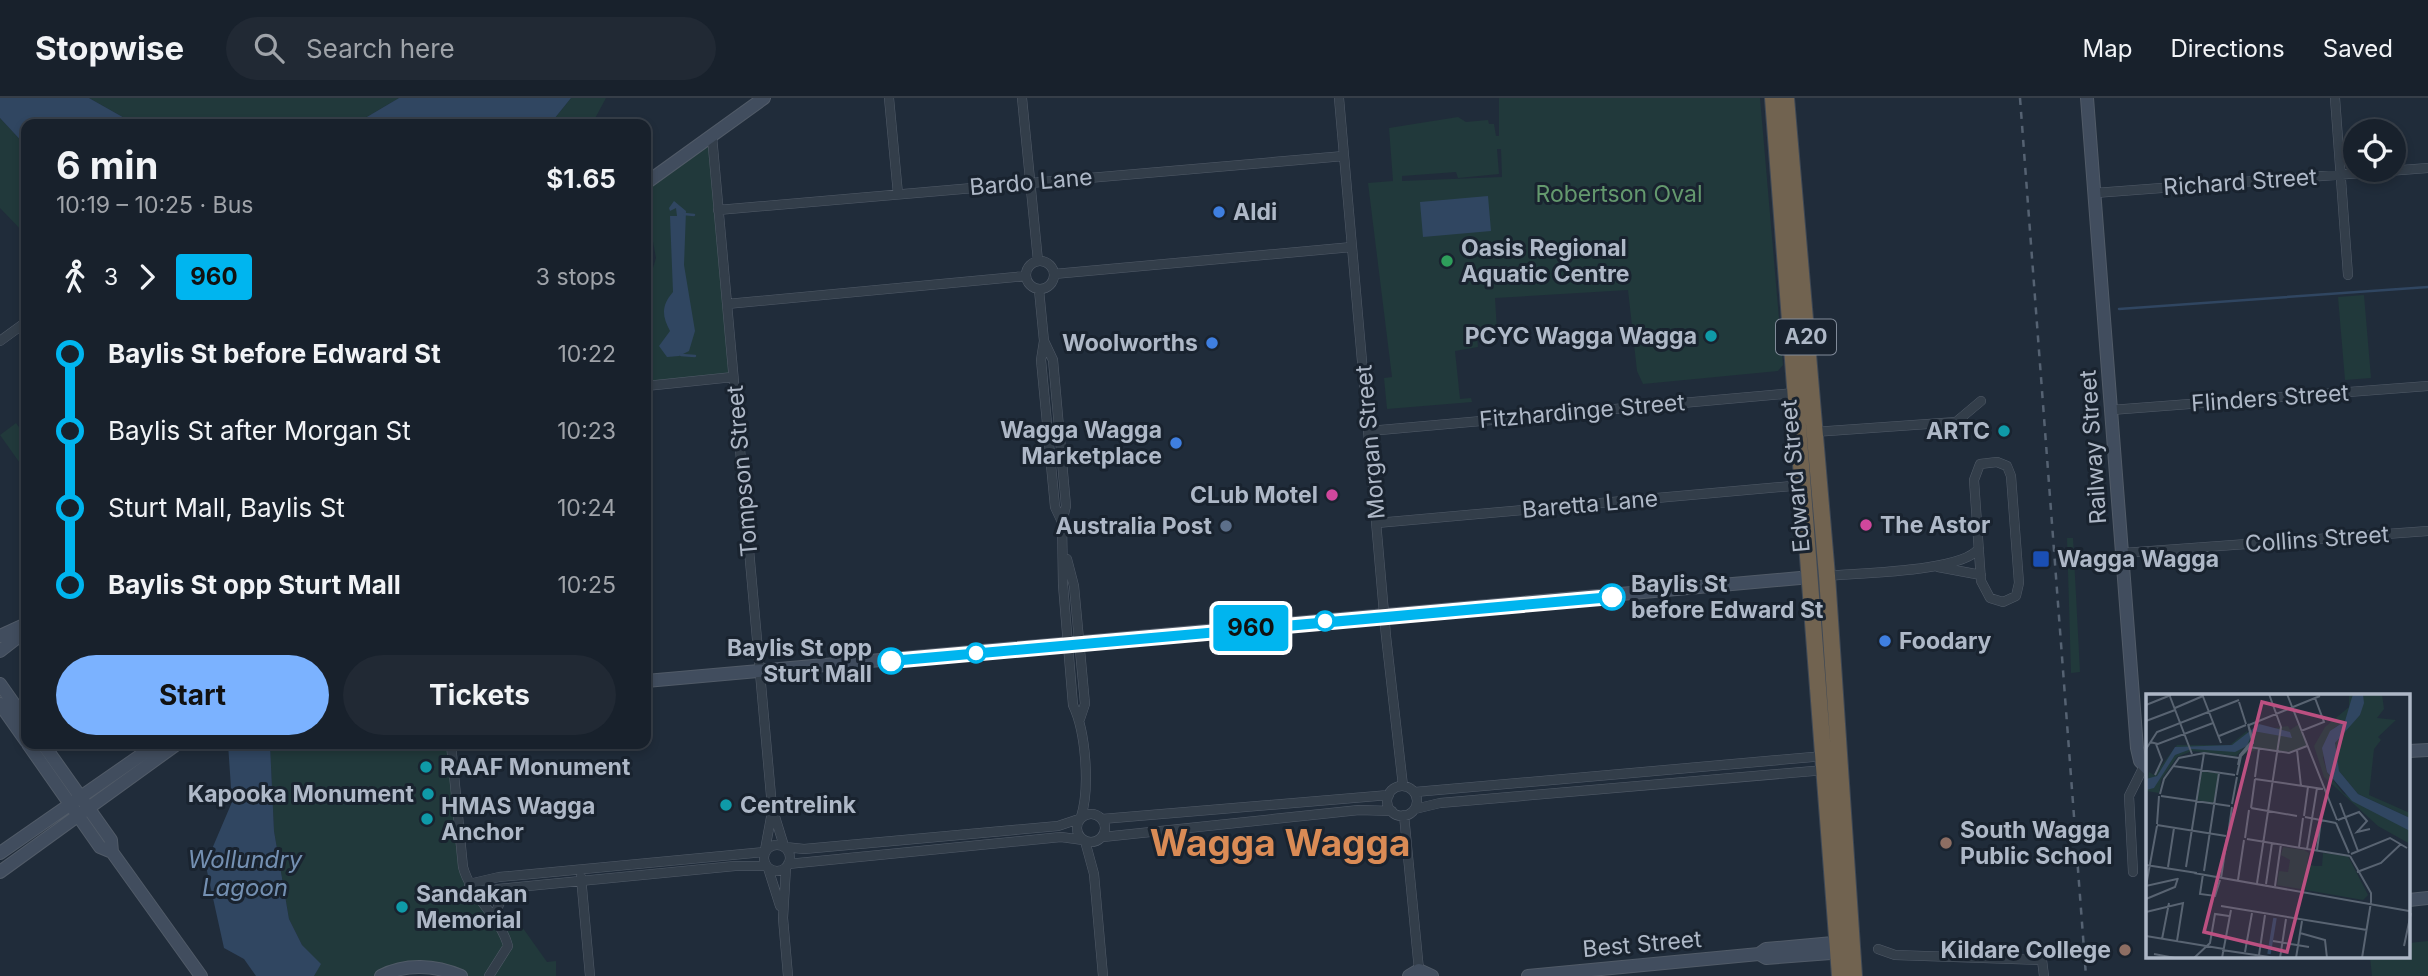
<!DOCTYPE html>
<meta charset="utf-8">
<style>
:root{--surface:#18212c;--page:#212934;--text:#f1f3f6;--muted:#9fa3a9;--line:#363e48;--accent:#7bb2ff}
body{margin:0;font-family:Inter,sans-serif;background:var(--page);color:var(--text);height:100vh;display:flex;flex-direction:column;font-size:26px;white-space:nowrap}
*{box-sizing:border-box;margin:0}
p{font-size:23px;color:var(--muted)}
.icon{flex:none;width:38px;height:38px;fill:none;stroke:currentColor;stroke-width:2;stroke-linecap:round;stroke-linejoin:round}
.map{position:relative;flex:1;overflow:hidden}
.side{position:absolute;left:21px;top:21px;width:630px;height:630px;display:flex;flex-direction:column;background:var(--surface);border-radius:14px;box-shadow:0 4px 10px #0003,0 0 0 2px var(--line)}
.side>*{flex:none}
.badge{padding:0 14px;border-radius:5px;font-size:24px;line-height:46px}
.tools{position:absolute;left:2343px;top:21px;display:grid;gap:14px}
.tools a{display:grid;place-items:center;width:63px;height:63px;border-radius:50%;background:var(--surface);box-shadow:0 4px 10px #0003,0 0 0 2px var(--line);font-size:35px}
.map>.badge{position:absolute;translate:-50% -50%;box-shadow:0 0 0 4px #fff}
.legs{display:flex;align-items:center;gap:10px;height:77px;padding:0 35px;font-size:23px}
.legs p{margin-inline-start:auto}
.overview{display:flex;align-items:center;justify-content:space-between;height:119px;padding:0 35px}
h1{font-size:38px;font-weight:700;line-height:52px}
.action{display:flex;gap:14px;margin-top:auto;padding:14px 35px}
.action a{flex:1;height:80px;border-radius:42px;background:var(--accent);color:#111;font-size:28px;font-weight:700;line-height:80px;text-align:center}
.action a+a{background:var(--page);color:var(--text)}
ul{padding:0 35px;list-style:none}
li{display:flex;align-items:center;gap:24px;height:77px;font-size:26px}
li i{display:grid;place-items:center;width:10px;height:100%;margin:0 9px;background:currentColor}
li i::after{content:'';width:18px;height:18px;margin:-9px;border:5px solid;border-radius:50%;background:var(--surface)}
li p{margin-inline-start:auto}
li:first-child i{background:linear-gradient(#0000 50%,currentColor 0)}
li:last-child i{background:linear-gradient(currentColor 50%,#0000 0)}
header{display:flex;align-items:center;gap:42px;box-sizing:border-box;height:98px;padding:0 35px;background:var(--surface);border-bottom:2px solid var(--line)}
header strong{font-size:33px}
nav{display:flex;gap:38px;margin-inline-start:auto;font-size:24px}
.search{width:490px;height:63px;background:var(--page);display:flex;align-items:center;gap:18px;box-sizing:border-box;padding:0 24px;border-radius:38px;color:var(--muted);font-size:26px}
.map>svg:first-child{display:block}
.green{fill:#21393b;fill-rule:evenodd}
.water{fill:#304661}
.lines{fill:none;stroke-linecap:round;stroke-linejoin:round}
.stream{stroke:#304661;stroke-width:2.5}
.street-casing{stroke:#515b68;stroke-width:10}
.secondary-casing{stroke:#515b68;stroke-width:14}
.highway-casing{stroke:#3e4855;stroke-width:18}
.street{stroke:#333e4a;stroke-width:9}
.secondary{stroke:#414d5e;stroke-width:12}
.highway{stroke:#716350;stroke-width:16}
.rail{stroke:#556272;stroke-width:2.5;stroke-dasharray:7 7;stroke-linecap:butt}
.line-1-casing{stroke:#fff;stroke-width:16}
.line-1{stroke:#00b5ef;stroke-width:10}
.shop-dot{fill:#3f7fe0;stroke:#19232f;stroke-width:2.5}
.leisure-dot{fill:#2e9e5b;stroke:#19232f;stroke-width:2.5}
.culture-dot{fill:#0f9aa8;stroke:#19232f;stroke-width:2.5}
.hotel-dot{fill:#d1479c;stroke:#19232f;stroke-width:2.5}
.service-dot{fill:#5c6f8a;stroke:#19232f;stroke-width:2.5}
.transit-dot{fill:#1a4fb4;stroke:#19232f;stroke-width:2.5}
.stop-1-dot{fill:#fff;stroke:#00b5ef;stroke-width:3.5}
.education-dot{fill:#8d6e63;stroke:#19232f;stroke-width:2.5}
.labels{text-anchor:middle;stroke-width:6;stroke-linejoin:round;paint-order:stroke}
.shield{fill:#19232f;stroke:#818b99;stroke-width:2}
.shield-label{font-size:21px;font-weight:bold;fill:#aeb8c7}
.street-label{font-size:23px;fill:#aeb8c7;stroke:#19232f}
.park-label{font-size:23px;fill:#64996e;stroke:#19232f}
.poi-label{font-size:23px;font-weight:bold;fill:#aeb8c7;stroke:#19232f;text-anchor:start}
.stop-label{font-size:23px;font-weight:bold;fill:#aeb8c7;stroke:#19232f;text-anchor:start}
.water-label{font-size:24px;font-style:italic;fill:#7490b2;stroke:#19232f}
.town-label{font-size:37px;font-weight:bold;fill:#da8b55;stroke:#19232f}
.inset-river{fill:none;stroke:#304661;stroke-width:3.5}
.inset-road{fill:none;stroke:#596472;stroke-width:2}
.view{fill:#bb5081;fill-opacity:0.15;stroke:#bb5081;stroke-width:3.5}
.inset-edge{fill:none;stroke:#aeb8c7;stroke-width:3.5}
</style>
<header>
<strong>Stopwise</strong>
<div class="search"><svg class="icon" aria-label="search" viewBox="0 0 24 24"><circle cx="10" cy="10" r="6"/><path d="M15 15l6 6"/></svg>Search here</div>
<nav><a>Map</a><a>Directions</a><a>Saved</a></nav>
</header>
<div class="map">
<svg width="2428" height="878" viewBox="0 0 2428 878">
<rect width="100%" height="100%" fill="#202c3a"/>
<path class="green" d="M89,0H399L355,26H135Z
M571,0H606L592,26H550Z
M1499,0H1760L1783,267L1778,273L1643,286L1637,273L1628,192L1495,200L1497,233L1477,237L1478,249L1455,253L1460,301L1471,300L1472,304L1387,311L1384,280L1392,279L1368,85L1393,83L1389,30L1458,19L1466,24L1488,22L1489,26H1494L1496,38H1499ZM1497,51H1501L1502,79L1402,83V78L1456,74L1458,80L1499,76Z
M0,20L26,48V137L0,110Z
M712,39L733,279L646,288V193L656,160L646,106V85Z
M2364,197L2371,280L2345,282L2338,199Z
M16,325L26,339V365L22,368L0,337Z
M2067,440H2073L2080,574L2071,575Z
M270,646H451L462,761L508,848L489,878H461L438,870L381,878H314L320,866L302,847L289,821L274,733Z
M520,826L547,864L556,863V878H491L505,858L503,833Z
M2428,843V878H2372L2370,859H2409V845Z"/>
<path class="water" d="M0,0H89L135,26H26V48L0,20Z
M399,0H571L550,26H355Z
M1488,98L1491,133L1423,139L1420,104Z
M674,103L686,113L684,167L695,233L689,253L679,258L667,259L659,248L670,233C662,218 661,208 673,194L670,118H677L676,110L670,113L669,110Z
M228,646H270L274,733L289,821L302,847L321,866L314,878H256L244,861L224,850L207,773L209,758L232,704Z"/>
<g class="lines">
<path class="stream" d="M684,116L694,117
M2119,211L2428,189
M681,257L695,258"/>
<defs>
<path id="street" d="M889,0L898,96
M1022,0L1038,163
M1339,0L1386,538L1403,688
M2335,0L2348,177
M712,38L772,709L784,748
M2095,95L2428,70
M718,112L1344,58
M1026 177a14 14 0 1 1 28 0a14 14 0 1 1-28 0Z
M1054,176L1352,149
M1039,192L1044,243L1041,262L1055,409L1062,424
M727,206L1025,178
M0,243L26,224
M1044,243L1053,262L1066,408L1062,424L1063,487L1073,607C1086,634 1090,690 1081,719
M646,288L733,279
M2111,312L2428,288
M1369,333L1794,295
M1814,334L1956,324L1981,303
M1997,364L2007,368L2011,378L2019,485L2016,498L2003,504L1990,500L1981,483L1974,382L1980,366Z
M1377,425L1803,387
M2123,455L2428,433
M1067,461L1074,488L1085,606L1080,621
M1938,469L1981,477
M1827,478C1857,475 1964,474 1979,450
M451,646L463,769C471,799 500,818 508,848L489,878
M1387 703a15 15 0 1 1 30 0a15 15 0 1 1-30 0Z
M1415,694L1824,658
M1415,711L1440,705L1825,672
M1077 730a14 14 0 1 1 28 0a14 14 0 1 1-28 0Z
M1404,717L1419,872
M1102,721L1389,697
M1103,739L1359,712L1392,713
M1085,743L1094,776L1103,878
M764 760a13 13 0 1 1 26 0a13 13 0 1 1-26 0Z
M785,749L804,751L1058,728L1079,721
M765,752L772,714
M788,766L1061,739L1083,742
M786,769L783,820L788,878
M768,770L780,808
M2133,774L2129,698L2144,668
M581,779L590,878
M469,786L499,779L765,754
M478,798L498,791L735,768H766
M493,820L506,791
M1878,851L1895,857L2042,862L2044,878"/>
<path id="secondary" d="M2087,0L2137,650L2140,663L2148,671
M646,85L764,0
M0,538L26,526
M0,553L18,539L21,529
M646,583L1811,479
M0,586L26,623
M0,606L26,643
M28,646L100,749L112,754
M43,646L111,742L112,754L201,878
M2409,653L2428,652
M0,755L157,646
M0,774L177,646
M2409,802L2428,800
M1759,856L1766,851L1844,844
M381,878C406,865 435,867 461,878
M1409,878L1419,872L1432,878
M1528,878L1759,856L1766,860L1844,854"/>
<path id="highway" d="M1773,0L1840,878
M1786,0L1827,478L1854,878"/>
</defs>
<use href="#street" class="street-casing"/>
<use href="#secondary" class="secondary-casing"/>
<use href="#highway" class="highway-casing"/>
<use href="#street" class="street"/>
<use href="#secondary" class="secondary"/>
<use href="#highway" class="highway"/>
<path class="rail" d="M2020,0L2086,878"/>
</g>
<g class="lines">
<defs>
<path id="line-1" d="M891,563L1612,499"/>
</defs>
<use href="#line-1" class="line-1-casing"/>
<use href="#line-1" class="line-1"/>
</g>
<g class="shop-dot">
<circle cx="1219" cy="114" r="7"/>
<circle cx="1212" cy="245" r="7"/>
<circle cx="1176" cy="345" r="7"/>
<circle cx="1885" cy="543" r="7"/>
</g>
<circle class="leisure-dot" cx="1447" cy="163" r="7"/>
<g class="culture-dot">
<circle cx="1711" cy="238" r="7"/>
<circle cx="2004" cy="333" r="7"/>
<circle cx="426" cy="669" r="7"/>
<circle cx="428" cy="696" r="7"/>
<circle cx="726" cy="707" r="7"/>
<circle cx="427" cy="721" r="7"/>
<circle cx="402" cy="809" r="7"/>
</g>
<g class="hotel-dot">
<circle cx="1332" cy="397" r="7"/>
<circle cx="1866" cy="427" r="7"/>
</g>
<circle class="service-dot" cx="1226" cy="428" r="7"/>
<rect class="transit-dot" x="2032" y="452" width="18" height="18" rx="3.5"/>
<g class="stop-1-dot">
<circle cx="1612" cy="499" r="12"/>
<circle cx="1325" cy="523" r="9"/>
<circle cx="976" cy="555" r="9"/>
<circle cx="891" cy="563" r="12"/>
</g>
<g class="education-dot">
<circle cx="1946" cy="745" r="7"/>
<circle cx="2125" cy="852" r="7"/>
</g>
<g class="labels">
<rect class="shield" x="1776" y="221.5" width="60" height="35" rx="5"/>
<g class="shield-label">
<text x="1806" y="246">A20</text>
</g>
<g class="street-label">
<text transform="translate(1031 84) rotate(-5)" y="8">Bardo Lane</text>
<text transform="translate(2240 84) rotate(-4)" y="8">Richard Street</text>
<text transform="translate(2270 300) rotate(-4)" y="8">Flinders Street</text>
<text transform="translate(1582 313) rotate(-5)" y="8">Fitzhardinge Street</text>
<text transform="translate(1370 344) rotate(-95)" y="8">Morgan Street</text>
<text transform="translate(2093 349) rotate(-94)" y="8">Railway Street</text>
<text transform="translate(742 373) rotate(-95)" y="8">Tompson Street</text>
<text transform="translate(1795 378) rotate(-95)" y="8">Edward Street</text>
<text transform="translate(1590 406) rotate(-5)" y="8">Baretta Lane</text>
<text transform="translate(2317 441) rotate(-4)" y="8">Collins Street</text>
<text transform="translate(1642 846) rotate(-5)" y="8">Best Street</text>
</g>
<g class="park-label">
<text x="1619" y="104">Robertson Oval</text>
</g>
<g class="poi-label">
<text x="1233" y="122">Aldi</text>
<text x="1461" y="158">Oasis Regional<tspan x="1461" dy="26">Aquatic Centre</tspan></text>
<text x="1697" y="246" text-anchor="end">PCYC Wagga Wagga</text>
<text x="1198" y="253" text-anchor="end">Woolworths</text>
<text x="1162" y="340" text-anchor="end">Wagga Wagga<tspan x="1162" dy="26">Marketplace</tspan></text>
<text x="1990" y="341" text-anchor="end">ARTC</text>
<text x="1318" y="405" text-anchor="end">CLub Motel</text>
<text x="1880" y="435">The Astor</text>
<text x="1212" y="436" text-anchor="end">Australia Post</text>
<text x="2057" y="469">Wagga Wagga</text>
<text x="1899" y="551">Foodary</text>
<text x="440" y="677">RAAF Monument</text>
<text x="414" y="704" text-anchor="end">Kapooka Monument</text>
<text x="740" y="715">Centrelink</text>
<text x="441" y="716">HMAS Wagga<tspan x="441" dy="26">Anchor</tspan></text>
<text x="1960" y="740">South Wagga<tspan x="1960" dy="26">Public School</tspan></text>
<text x="416" y="804">Sandakan<tspan x="416" dy="26">Memorial</tspan></text>
<text x="2111" y="860" text-anchor="end">Kildare College</text>
</g>
<g class="stop-label">
<text x="1631" y="494">Baylis St<tspan x="1631" dy="26">before Edward St</tspan></text>
<text x="872" y="558" text-anchor="end">Baylis St opp<tspan x="872" dy="26">Sturt Mall</tspan></text>
</g>
<g class="water-label">
<text x="245" y="770">Wollundry<tspan x="245" dy="28">Lagoon</tspan></text>
</g>
<g class="town-label">
<text x="1280" y="758">Wagga Wagga</text>
</g>
</g>
<g transform="translate(2146 596)">
<rect width="264" height="264" fill="#202c3a"/>
<path d="M203,0H207L205,14L199,27L188,34L177,64L181,78L197,99L263,136L264,150L232,132L178,83L168,52L179,33L203,13ZM217,0H236L238,15L231,24L250,26L232,43L235,46L228,55L223,101L264,119V124L212,100L193,77L187,55L193,41L214,21ZM153,30L161,52L146,58L114,55L96,61L105,38L142,32L144,36ZM101,37L105,47L90,62L46,57L31,63L15,86L13,99L0,97L3,78L8,81L31,51H84ZM55,76L73,79L68,109L50,106ZM137,153L158,156L163,159L161,170L169,172H176L177,159L202,162L222,201L217,206L131,191L133,177L142,178L144,166L135,161Z" fill="#21393b"/>
<path d="M207,0H217L218,9L214,21L189,49L193,77L212,100L264,124V137L206,107L181,78L176,54L184,37L199,27ZM113,30L144,38L146,44L107,37L101,52L89,58L45,55L29,61L8,94L0,96V85L11,82L29,53L86,51Z" fill="#304661"/>
<path class="inset-river" d="M123,260L129,224"/>
<path class="inset-road" d="M23,0L46,60M56,0L75,49M141,0L191,126M93,8L100,30M0,11L25,1M29,14L57,2M0,27L29,16M103,31L174,2M155,37L178,28L169,4M73,42L100,31M4,48L12,50L67,29M103,53L143,59L161,52M0,55L11,38L93,6M151,56L155,92M27,72L89,81M9,81L16,66L10,50M91,81L95,62L107,49L106,43L102,30L106,47L94,61L92,71M109,83L113,55M109,85L177,95M14,100L18,85L33,64L58,59L93,64M15,102L84,112M194,109L212,157M86,110L91,83M105,114L151,122M105,114L109,85M158,122L162,93M159,123L190,129M192,126L213,118L221,127L211,138L224,135M190,129L203,159M11,130L13,102M11,131L80,142M11,132L0,192L31,185M82,141L86,113M99,144L103,116M101,145L204,162M153,153L157,124M161,155L171,94M171,156L175,126M205,160L244,144L261,154M204,162L225,199V208M0,171L51,179M22,173L28,134M40,173L58,59M58,177L73,79M211,178L235,169L255,150M48,179L263,217M57,180L54,200L69,202L74,186M75,184L81,144M92,186L98,146M111,189L135,33L123,0M120,190L126,149M129,192L135,150M0,205L29,193L32,184M75,212L221,236M0,218L37,209L31,247M154,239L179,246L181,264M0,242L78,255M16,245L23,209M127,247L163,253M258,252L265,219M76,256L130,264M99,258L106,219M8,260L29,264M113,261L119,221M48,264L64,249L69,220L83,222M76,264L85,216M134,264L140,225M150,264L156,227M216,264L225,208"/>
<path class="view" d="M116,8L199,29L141,258L58,238Z"/>
<rect width="264" height="264" class="inset-edge"/>
</g>
</svg>
<div class="tools">
<a><svg class="icon" aria-label="locate" viewBox="0 0 24 24"><circle cx="12" cy="12" r="6"/><path d="M12 2v4M12 18v4M2 12h4M18 12h4"/></svg></a>
</div>
<b class="badge" style="left:1251px;top:530px;background:#00b5ef;color:#111">960</b>
<section class="side">
<div class="overview"><div><h1>6 min</h1><p>10:19 – 10:25 · Bus</p></div><b>$1.65</b></div>
<div class="legs"><svg class="icon" aria-label="walk" viewBox="0 0 24 24"><circle cx="13" cy="4" r="2"/><path d="M13 8l-2 6 4 7M11 14l-3 7M7 12l3-4h3l4 4"/></svg>3<svg class="icon" aria-label="forward" viewBox="0 0 24 24"><path d="M9 5l7 7-7 7"/></svg><b class="badge" style="background:#00b5ef;color:#111">960</b><p>3 stops</p></div>
<ul>
<li><i style="color:#00b5ef"></i><b>Baylis St before Edward St</b><p>10:22</p></li>
<li><i style="color:#00b5ef"></i><span>Baylis St after Morgan St</span><p>10:23</p></li>
<li><i style="color:#00b5ef"></i><span>Sturt Mall, Baylis St</span><p>10:24</p></li>
<li><i style="color:#00b5ef"></i><b>Baylis St opp Sturt Mall</b><p>10:25</p></li>
</ul>
<div class="action"><a>Start</a><a>Tickets</a></div>
</section>
</div>
